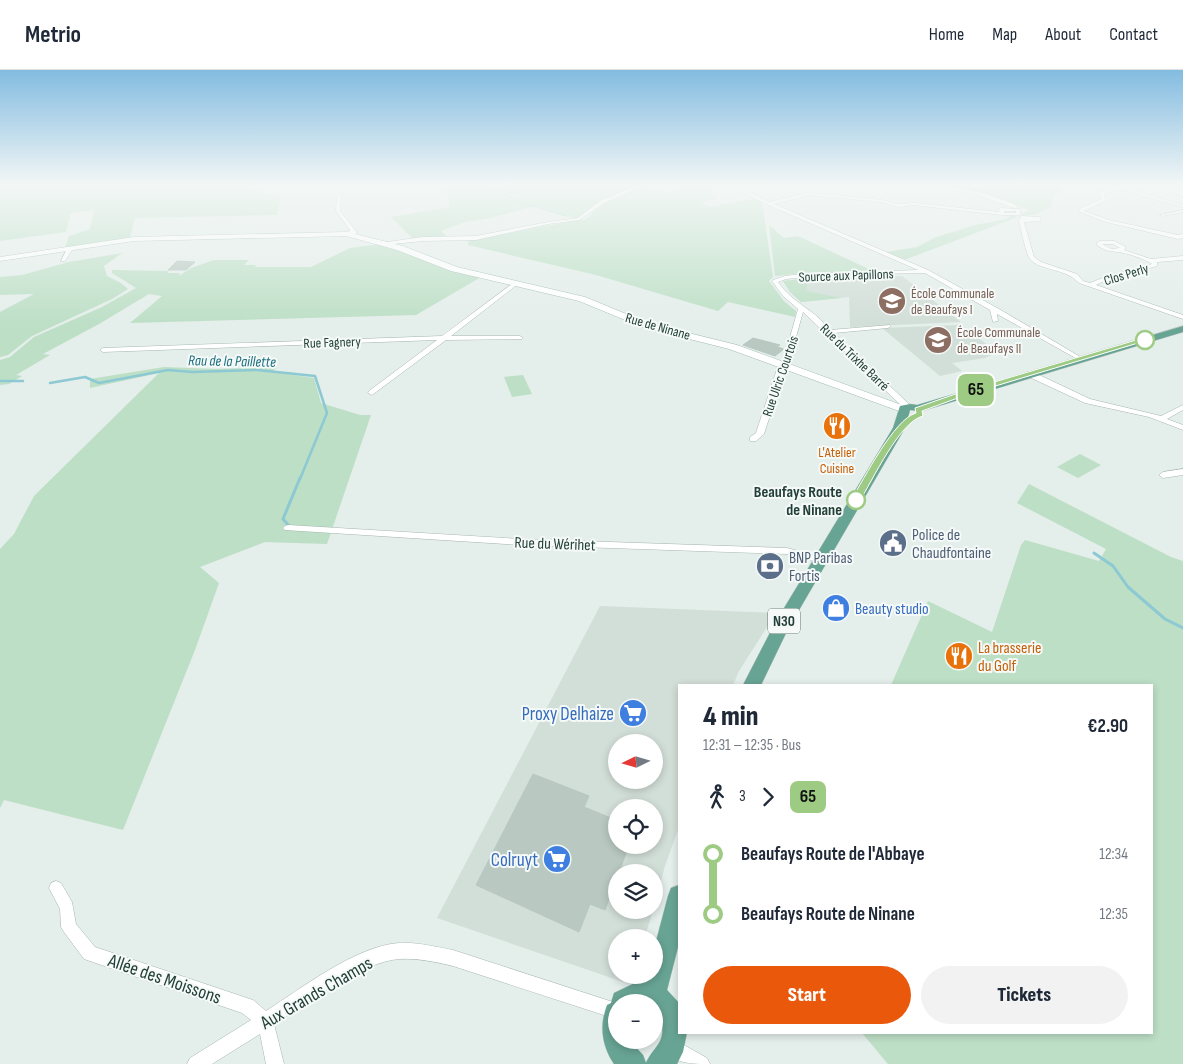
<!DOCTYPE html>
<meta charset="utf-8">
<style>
:root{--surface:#fff;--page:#f2f2f3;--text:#1f2937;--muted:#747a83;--line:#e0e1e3;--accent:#ea580c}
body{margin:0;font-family:"Sofia Sans Condensed",sans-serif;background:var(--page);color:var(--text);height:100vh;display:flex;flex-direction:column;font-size:19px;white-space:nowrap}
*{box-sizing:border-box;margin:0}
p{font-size:16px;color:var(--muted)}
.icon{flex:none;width:28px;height:28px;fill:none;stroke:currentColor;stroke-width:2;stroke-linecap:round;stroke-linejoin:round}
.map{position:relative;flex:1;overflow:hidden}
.details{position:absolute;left:678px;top:614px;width:475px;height:350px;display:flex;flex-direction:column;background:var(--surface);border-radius:0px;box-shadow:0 2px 8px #0003}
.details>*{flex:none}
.badge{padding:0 10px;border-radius:8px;font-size:18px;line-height:32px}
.needle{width:32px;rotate:265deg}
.tools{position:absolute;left:608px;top:664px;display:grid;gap:10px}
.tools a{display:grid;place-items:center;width:55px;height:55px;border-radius:50%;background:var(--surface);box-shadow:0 2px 8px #0003;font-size:25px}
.map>.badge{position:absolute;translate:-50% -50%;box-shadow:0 0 0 2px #fff}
.legs{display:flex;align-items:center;gap:8px;height:55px;padding:0 25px;font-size:16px}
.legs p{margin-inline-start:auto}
.headline{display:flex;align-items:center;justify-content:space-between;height:85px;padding:0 25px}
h1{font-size:28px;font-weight:800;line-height:38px}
.action{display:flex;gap:10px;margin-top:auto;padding:10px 25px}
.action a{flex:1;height:58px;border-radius:30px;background:var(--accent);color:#fff;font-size:20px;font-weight:800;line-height:58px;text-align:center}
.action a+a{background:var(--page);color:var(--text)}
ul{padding:0 25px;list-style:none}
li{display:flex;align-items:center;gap:18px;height:60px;font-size:19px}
li i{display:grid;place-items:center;width:8px;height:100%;margin:0 6px;background:currentColor}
li i::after{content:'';width:12px;height:12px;margin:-6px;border:4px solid;border-radius:50%;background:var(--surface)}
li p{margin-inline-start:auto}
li:first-child i{background:linear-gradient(#0000 50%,currentColor 0)}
li:last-child i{background:linear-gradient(currentColor 50%,#0000 0)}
header{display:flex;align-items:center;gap:30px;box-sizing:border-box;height:70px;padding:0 25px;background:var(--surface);border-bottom:1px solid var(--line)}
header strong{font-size:24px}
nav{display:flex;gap:28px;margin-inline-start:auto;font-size:18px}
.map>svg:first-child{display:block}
.built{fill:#d2ded8;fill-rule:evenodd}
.green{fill:#bddfc6}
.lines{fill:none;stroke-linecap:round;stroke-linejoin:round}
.stream-far2{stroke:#8cc9d3;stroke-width:1}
.stream-far1{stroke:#8cc9d3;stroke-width:2.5}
.stream{stroke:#8cc9d3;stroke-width:3}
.building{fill:#b9c9c2;stroke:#b6c8c0}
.street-casing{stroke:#a6b6b1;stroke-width:1}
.secondary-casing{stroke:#a2bab1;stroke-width:1}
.primary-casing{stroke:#c1cac7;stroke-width:1}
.street{fill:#fff;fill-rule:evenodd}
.secondary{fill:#fff;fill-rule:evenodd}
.primary{fill:#68a494;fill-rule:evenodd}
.line-1{fill:#9ecb84;stroke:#fff}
.stop-1-dot{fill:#fff;stroke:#9ecb84;stroke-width:2.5}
.labels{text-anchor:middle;stroke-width:4;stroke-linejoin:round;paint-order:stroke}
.far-street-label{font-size:14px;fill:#234038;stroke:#f5faf8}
.far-education-label{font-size:14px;fill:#785e54;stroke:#f5faf8;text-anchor:start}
.far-food-label{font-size:14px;fill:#c56008;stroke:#f5faf8}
.far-water-label{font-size:15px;font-style:italic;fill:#1b6e7e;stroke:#f5faf8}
.shield{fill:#f5faf8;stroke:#627872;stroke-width:1}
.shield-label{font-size:15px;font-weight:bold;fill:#234038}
.stop-label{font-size:16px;font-weight:bold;fill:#234038;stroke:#f5faf8;text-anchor:end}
.service-label{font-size:16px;fill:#4e5e75;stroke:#f5faf8;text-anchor:start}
.street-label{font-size:16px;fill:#234038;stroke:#f5faf8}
.shop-label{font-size:16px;fill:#366cbe;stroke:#f5faf8;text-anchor:start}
.food-label{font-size:16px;fill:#c56008;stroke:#f5faf8;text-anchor:start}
.near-shop-label{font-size:19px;fill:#366cbe;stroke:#f5faf8;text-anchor:end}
.near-street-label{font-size:19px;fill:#234038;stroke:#f5faf8}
</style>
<header>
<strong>Metrio</strong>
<nav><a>Home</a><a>Map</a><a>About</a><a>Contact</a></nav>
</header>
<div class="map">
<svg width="1183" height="994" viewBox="0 0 1183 994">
<rect width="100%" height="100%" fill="#e4eeea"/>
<path class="built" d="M902,206L961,252L850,257L849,227L801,232L790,222L783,211L808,208Z
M961,255L997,282L985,288L952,293L962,301L940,306L882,258Z
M600,536L776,543L739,601L733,615H679V757L665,796L654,836V802H616V840H653L645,867L616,868V905H634L632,915L437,848ZM616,672H654V710H616ZM616,738H654V775H616Z"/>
<path class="green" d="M0,116H240L281,128L277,145L135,148L130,168L65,178L69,166L90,159L94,140L71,143L66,162L0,171Z
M445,116H638L603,130L577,149L536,136L490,148L465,152L441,161L449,168L413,169L391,147L450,137Z
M680,116H735L705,120L717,129L701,132L709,137L754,129L762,132L773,207L769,211L784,231L796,241L795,247L728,232L718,241L596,205L468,175L469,169L586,149L604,132L641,117C655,123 669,122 684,121Z
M955,116H1062V118L1053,126L1051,134L1053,135C1046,141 1028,149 1021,144L1029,140Z
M1012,145L1018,147L904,190L886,182L917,177L936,167L975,155L1006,149Z
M769,155L784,168L798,166L875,202L802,203L775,206Z
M381,174L481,207L416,245L130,253L162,226L149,224L99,254L43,284L50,285L16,305L22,306L9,314L0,315V290L10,287L34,267L102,237L136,218L112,203V200L168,201V203H180L179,206L191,198L214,190H249L244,195H256L255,197H311L350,178Z
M122,183L104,196L107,206L121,213L128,219L112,229L32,266L8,285L0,287V242L34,224L0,225V207L22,205L69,192Z
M813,208L816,211L815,213L808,212L806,221L842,228L801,232L790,222L783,211Z
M164,297L215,299L277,297L272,302L314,308L321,333L360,345H371L327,474L265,472L200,497L219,513L195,580L123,760L4,730L0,738V479L14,464L34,426L159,303L90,318V309Z
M523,305L532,324L512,327L504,307Z
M1080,384L1101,395L1078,408L1057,397Z
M1029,414L1171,487L1183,491V994H888L862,963L1151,962V615H891L928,531L992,562L1021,475L1025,470L1099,491L1106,479L1017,433Z"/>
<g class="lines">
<path class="stream-far2" d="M484,116L523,133L566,146"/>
<path class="stream-far1" d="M0,311H23
M50,313L85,307L99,313L168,300L192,302L257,300L315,306L327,343L300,409"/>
<path class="stream" d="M289,456L283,449L300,408
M1094,483L1113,496L1128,517L1165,549L1183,558"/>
</g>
<path class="building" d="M177,191L195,192L186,200H168Z
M753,268L780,275L777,277L784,279L775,286L743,275Z
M533,704L589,726L584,737L616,750V775H629L619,802H616V809L605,840L590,834L579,862L476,815Z"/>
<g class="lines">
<defs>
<path id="street" d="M327,116H332L341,126L340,141L355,160L354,163H350V160L336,141L337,126Z
M636,116H643L604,133L579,150L548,154L476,170L423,171L383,175L380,173L423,167L476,166L548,152L578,148L600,131Z
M737,116H742L748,121L769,132L808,123L823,116H830L814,123L882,130L898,134L914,133L999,142V139L1001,138L1020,139V145H1002L914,135L898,137L881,132L810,125L774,134L928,200L999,239L1084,289L1079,290L997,244L998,251L993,252L990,240L925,203L822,205L786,209L778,212C787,225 798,232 810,241C818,246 824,254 830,260L890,255L891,256L888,258L834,263L912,337L911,339H905L803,242L789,292L785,299L764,364L756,371H750V367L756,363L777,299L783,292L798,239L783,226L772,211L773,210L785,206L801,204L918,200L764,133L744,123ZM1004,141H1016V143H1004Z
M924,116C952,116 995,123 1019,137L1015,138L971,123Z
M1120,116H1128L1124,118L1183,135V137L1119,119L1104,124L1105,131L1084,141L1109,150L1178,165L1183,164V168L1178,169L1106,152L1080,142L1079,139L1101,129L1100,122Z
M1161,116H1167L1183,123V126Z
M1183,140V142L1162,146L1160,145Z
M1022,146L1040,147L1041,151L1024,152L1034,187L1041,192L1077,204L1083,211L1090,213L1105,207L1152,194C1145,189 1127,183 1118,182C1110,181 1103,181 1096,174L1100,171H1114L1126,177L1124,180L1151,189L1183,186V190L1157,192V196L1109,209L1096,215L1183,245V249L1079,213C1066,198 1040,201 1030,189C1026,184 1021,159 1019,151L1020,147ZM1102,174H1113L1120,178L1111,179Z
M67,179L72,180L65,191H61Z
M516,211L519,213L518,214L451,266H520L523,268L522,269L446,270L372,325L368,323L369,321L437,270L103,282L100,280L103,278L442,266Z
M1027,302H1033L1090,329L1161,346L1183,335V340L1167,349L1183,355V360L1149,347L1085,333L1027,306Z
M1183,399V405L1163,408L1159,405L1163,402Z
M288,455L521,469L787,478L824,488L826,490L821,493L787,484L521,475L285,460L283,458L285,456Z
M56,811L61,813L72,832L76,854L95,877L247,928L253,930L266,941C302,918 356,876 399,873C417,872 436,877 453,880L616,933V949L453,896C436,892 417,888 400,889C362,891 306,934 274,954L284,994H266L260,964L212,994H187L190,988L251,950L242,943L84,889L64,862L61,857L60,839L49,818L51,813Z
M673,969L707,988L710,994C694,994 672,994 664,978L667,972Z"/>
<path id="secondary" d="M354,160L358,162L355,164L403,176L457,197L585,227L648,253L737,275L907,337L909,339L907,341H899L729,279L642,257L579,231L451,201L397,180L346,166L134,171L0,191V187L134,167L346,162Z"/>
<path id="primary" d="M1183,256V262L922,341L910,340L905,358L788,559L761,615H743L775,553L893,358L900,336L910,334L917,335Z
M679,815V873L667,920L679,933V962H687L683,982L677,994H614C602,976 599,956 607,935L611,933L614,923L637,912H645L647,905H654V879L668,826L671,818ZM616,932H654C654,944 660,945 662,954C665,974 653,977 646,993L643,985L629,970H616Z"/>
</defs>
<use href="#street" class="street-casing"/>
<use href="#secondary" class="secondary-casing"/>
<use href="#primary" class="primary-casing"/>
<use href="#street" class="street"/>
<use href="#secondary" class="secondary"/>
<use href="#primary" class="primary"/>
</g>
<linearGradient id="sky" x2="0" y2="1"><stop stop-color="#83bce0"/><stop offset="0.45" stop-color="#f3f7f6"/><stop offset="1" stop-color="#f3f7f6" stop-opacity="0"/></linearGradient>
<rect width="1183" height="255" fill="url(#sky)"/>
<path class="line-1" d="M1143,268L1148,270L969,324L922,341L923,346C899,352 873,410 859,432H853L851,430C864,409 894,349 916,343L915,338L964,321Z"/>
<defs>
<symbol id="school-disc" viewBox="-11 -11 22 22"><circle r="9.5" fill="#8d6e63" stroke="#f5faf8"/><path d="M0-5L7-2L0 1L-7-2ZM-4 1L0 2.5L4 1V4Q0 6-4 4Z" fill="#fff"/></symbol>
<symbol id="restaurant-disc" viewBox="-11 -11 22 22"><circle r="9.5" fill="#e8710a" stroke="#f5faf8"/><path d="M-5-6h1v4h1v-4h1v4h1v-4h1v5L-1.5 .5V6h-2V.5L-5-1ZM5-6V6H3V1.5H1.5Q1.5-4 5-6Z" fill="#fff"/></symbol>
<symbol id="civic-disc" viewBox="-11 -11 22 22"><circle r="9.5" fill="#5c6f8a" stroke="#f5faf8"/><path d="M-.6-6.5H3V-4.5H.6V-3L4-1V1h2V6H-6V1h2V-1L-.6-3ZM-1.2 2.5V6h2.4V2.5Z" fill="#fff"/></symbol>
<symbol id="bank-disc" viewBox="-11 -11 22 22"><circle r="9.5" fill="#5c6f8a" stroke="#f5faf8"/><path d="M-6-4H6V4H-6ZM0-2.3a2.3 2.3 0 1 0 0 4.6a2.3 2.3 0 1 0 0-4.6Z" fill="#fff"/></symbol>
<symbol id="shop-disc" viewBox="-11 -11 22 22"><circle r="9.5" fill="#3f7fe0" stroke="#f5faf8"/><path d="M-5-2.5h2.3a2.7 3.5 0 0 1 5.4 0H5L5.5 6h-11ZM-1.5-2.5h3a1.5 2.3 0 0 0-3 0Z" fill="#fff"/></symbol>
<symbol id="supermarket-disc" viewBox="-11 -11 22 22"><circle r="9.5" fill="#3f7fe0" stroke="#f5faf8"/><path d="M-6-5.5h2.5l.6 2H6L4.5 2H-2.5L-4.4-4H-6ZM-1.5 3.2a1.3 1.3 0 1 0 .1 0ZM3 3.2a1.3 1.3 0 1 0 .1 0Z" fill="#fff"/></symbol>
</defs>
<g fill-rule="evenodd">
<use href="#school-disc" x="876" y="215" width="32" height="32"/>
<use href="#school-disc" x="922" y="254" width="32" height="32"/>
<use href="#restaurant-disc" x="821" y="340" width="32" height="32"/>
<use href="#civic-disc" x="877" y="457" width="32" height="32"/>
<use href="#bank-disc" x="754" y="480" width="32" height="32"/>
<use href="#shop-disc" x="820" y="522" width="32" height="32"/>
<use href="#restaurant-disc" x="943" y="570" width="32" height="32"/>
<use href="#supermarket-disc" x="617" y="627" width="32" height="32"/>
<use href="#supermarket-disc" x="541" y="773" width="32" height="32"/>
</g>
<g class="stop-1-dot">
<circle cx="1145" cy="270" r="9"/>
<circle cx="856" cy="430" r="9"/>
</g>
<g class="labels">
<g class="far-street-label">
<text transform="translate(1126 204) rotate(-17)" y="5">Clos Perly</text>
<text transform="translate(846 205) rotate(-2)" y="5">Source aux Papillons</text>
<text transform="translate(658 256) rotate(16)" y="5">Rue de Ninane</text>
<text transform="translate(332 272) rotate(-2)" y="5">Rue Fagnery</text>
<text transform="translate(855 287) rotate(44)" y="5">Rue du Trixhe Barré</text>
<text transform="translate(780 306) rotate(-71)" y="5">Rue Ulric Courtois</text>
</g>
<g class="far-education-label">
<text x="911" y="228">École Communale<tspan x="911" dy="16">de Beaufays I</tspan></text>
<text x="957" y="267">École Communale<tspan x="957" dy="16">de Beaufays II</tspan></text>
</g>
<g class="far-food-label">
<text x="837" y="387">L'Atelier<tspan x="837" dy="16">Cuisine</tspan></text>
</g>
<g class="far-water-label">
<text transform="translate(232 291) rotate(1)" y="5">Rau de la Paillette</text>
</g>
<rect class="shield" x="768" y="538.5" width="32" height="25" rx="4"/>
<g class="shield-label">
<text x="784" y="556">N30</text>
</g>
<g class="stop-label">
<text x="842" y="427">Beaufays Route<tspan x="842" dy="18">de Ninane</tspan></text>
</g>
<g class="service-label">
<text x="912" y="470">Police de<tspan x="912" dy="18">Chaudfontaine</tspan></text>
<text x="789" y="493">BNP Paribas<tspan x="789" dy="18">Fortis</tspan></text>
</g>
<g class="street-label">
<text transform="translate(555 473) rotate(2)" y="6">Rue du Wérihet</text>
</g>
<g class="shop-label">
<text x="855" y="544">Beauty studio</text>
</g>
<g class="food-label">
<text x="978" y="583">La brasserie<tspan x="978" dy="18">du Golf</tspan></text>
</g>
<g class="near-shop-label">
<text x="614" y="650">Proxy Delhaize</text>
<text x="538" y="796">Colruyt</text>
</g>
<g class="near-street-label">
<text transform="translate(165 908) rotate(19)" y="7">Allée des Moissons</text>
<text transform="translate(316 922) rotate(-30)" y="7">Aux Grands Champs</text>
</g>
</g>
</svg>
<div class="tools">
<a><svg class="needle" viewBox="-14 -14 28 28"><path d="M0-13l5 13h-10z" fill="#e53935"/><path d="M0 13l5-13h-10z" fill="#747a83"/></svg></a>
<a><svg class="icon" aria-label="locate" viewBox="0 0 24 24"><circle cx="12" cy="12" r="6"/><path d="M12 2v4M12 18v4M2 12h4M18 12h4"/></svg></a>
<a><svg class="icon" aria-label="layers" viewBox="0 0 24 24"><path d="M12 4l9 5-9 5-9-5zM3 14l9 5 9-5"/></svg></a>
<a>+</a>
<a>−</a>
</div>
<b class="badge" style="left:976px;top:320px;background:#9ecb84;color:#111">65</b>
<section class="details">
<div class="headline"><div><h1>4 min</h1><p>12:31 – 12:35 · Bus</p></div><b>€2.90</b></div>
<div class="legs"><svg class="icon" aria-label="walk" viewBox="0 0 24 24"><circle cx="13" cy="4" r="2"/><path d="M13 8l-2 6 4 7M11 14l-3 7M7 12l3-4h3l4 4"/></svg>3<svg class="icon" aria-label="forward" viewBox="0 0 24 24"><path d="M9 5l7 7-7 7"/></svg><b class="badge" style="background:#9ecb84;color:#111">65</b></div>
<ul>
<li><i style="color:#9ecb84"></i><b>Beaufays Route de l'Abbaye</b><p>12:34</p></li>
<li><i style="color:#9ecb84"></i><b>Beaufays Route de Ninane</b><p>12:35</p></li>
</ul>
<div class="action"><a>Start</a><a>Tickets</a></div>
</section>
</div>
